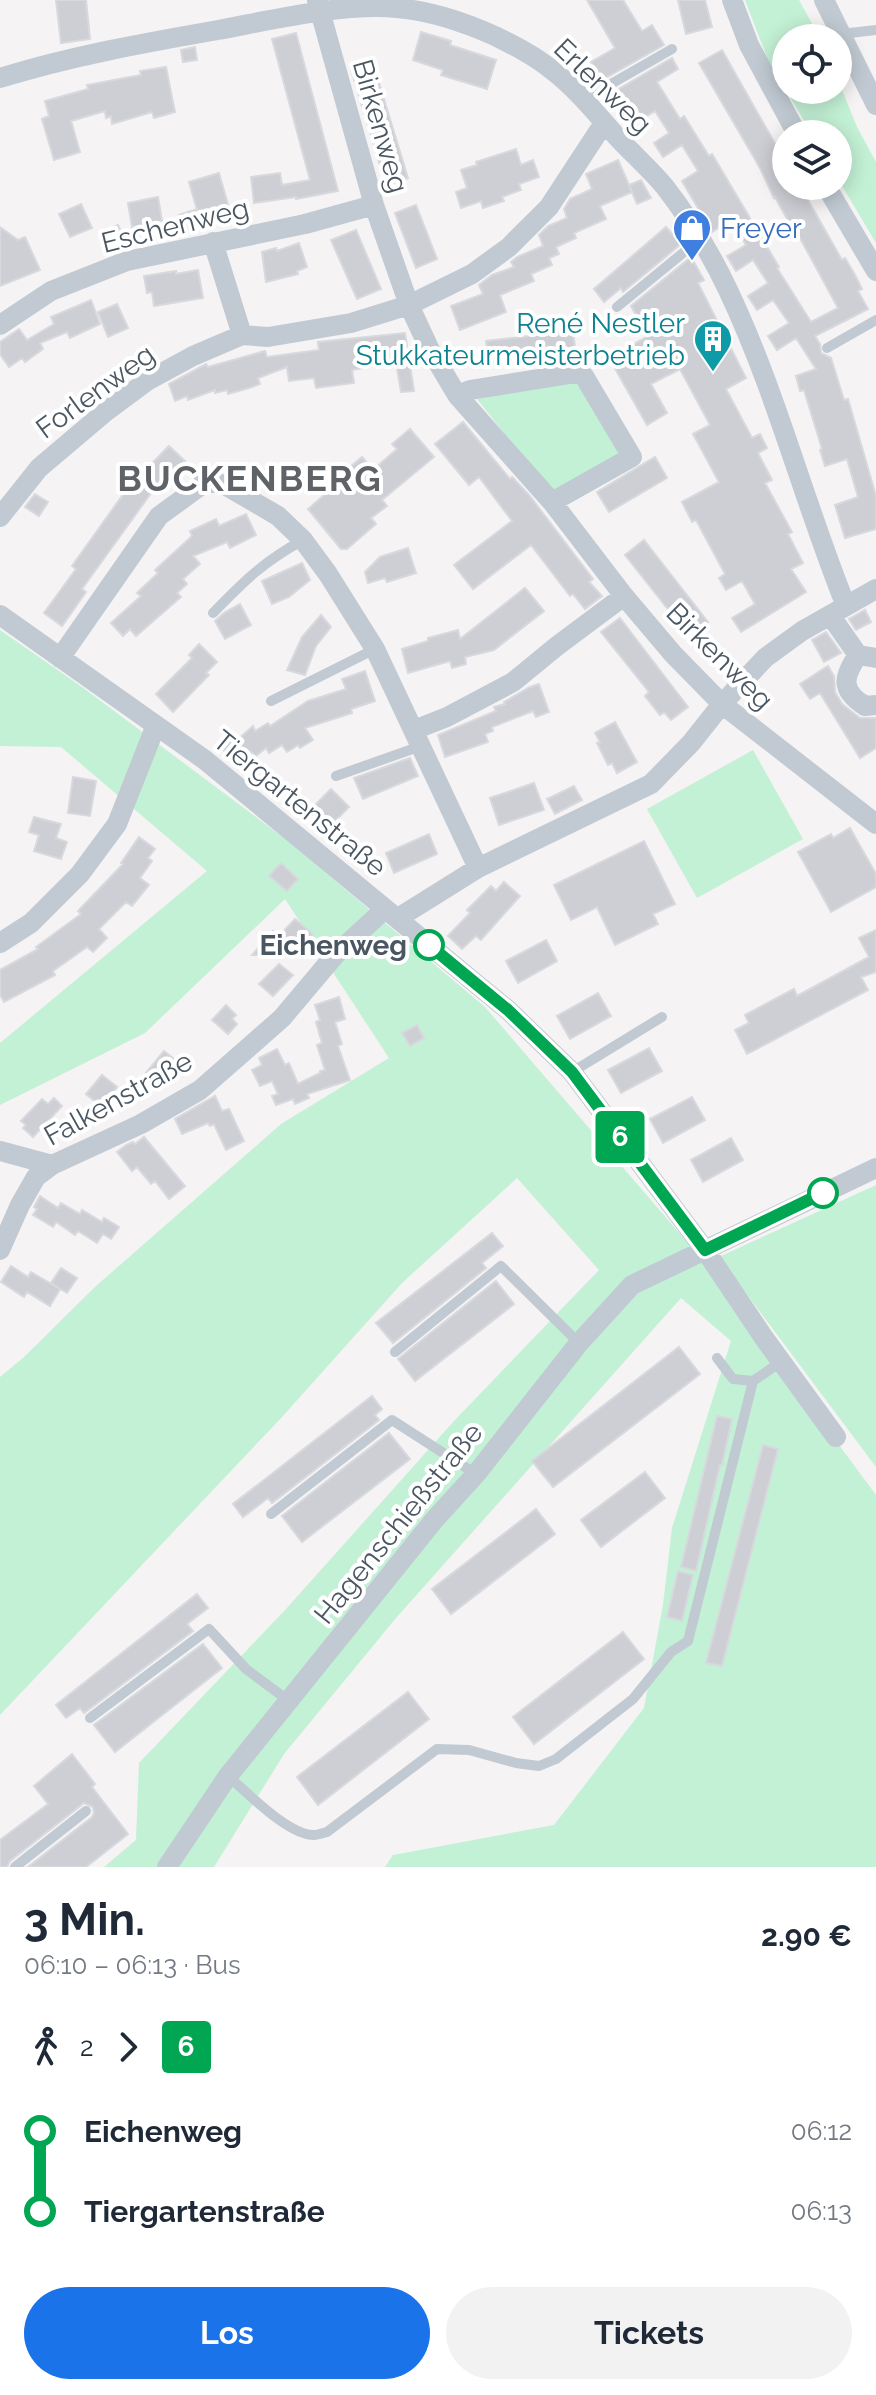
<!DOCTYPE html>
<html lang="de">
<meta charset="utf-8">
<style>
:root{--surface:#fff;--page:#f2f2f3;--text:#1f2937;--muted:#747a83;--accent:#1a73e8}
body{margin:0;font-family:Raleway,sans-serif;background:var(--page);color:var(--text);height:100vh;display:flex;flex-direction:column;font-size:30px;white-space:nowrap}
*{box-sizing:border-box;margin:0}
p{font-size:26px;color:var(--muted)}
.icon{flex:none;width:44px;height:44px;fill:none;stroke:currentColor;stroke-width:2;stroke-linecap:round;stroke-linejoin:round}
.map{position:relative;height:1867px;overflow:hidden}
.drawer{display:flex;flex-direction:column;background:var(--surface);flex:1}
.drawer>*{flex:none}
.badge{padding:0 16px;border-radius:6px;font-size:28px;line-height:52px}
.controls{position:absolute;left:772px;top:24px;display:grid;gap:16px}
.controls a{display:grid;place-items:center;width:80px;height:80px;border-radius:50%;background:var(--surface);box-shadow:0 4px 20px #0003;font-size:40px}
.map>.badge{position:absolute;translate:-50% -50%;box-shadow:0 0 0 4px #fff}
.legs{display:flex;align-items:center;gap:12px;height:88px;padding:0 24px;font-size:26px}
.legs p{margin-inline-start:auto}
.head{display:flex;align-items:center;justify-content:space-between;height:136px;padding:0 24px}
h1{font-size:44px;font-weight:700;line-height:60px}
.cta{display:flex;gap:16px;margin-top:auto;padding:16px 24px}
.cta a{flex:1;height:92px;border-radius:48px;background:var(--accent);color:#fff;font-size:32px;font-weight:700;line-height:92px;text-align:center}
.cta a+a{background:var(--page);color:var(--text)}
ul{padding:0 24px;list-style:none}
li{display:flex;align-items:center;gap:28px;height:80px;font-size:30px}
li i{display:grid;place-items:center;width:12px;height:100%;margin:0 10px;background:currentColor}
li i::after{content:'';width:20px;height:20px;margin:-10px;border:6px solid;border-radius:50%;background:var(--surface)}
li p{margin-inline-start:auto}
li:first-child i{background:linear-gradient(#0000 50%,currentColor 0)}
li:last-child i{background:linear-gradient(currentColor 50%,#0000 0)}
.map>svg:first-child{display:block}
.green{fill:#c3f1d5}
.building{fill:#cdcfd5;stroke:#d7d9de;stroke-width:2}
.lines{fill:none;stroke-linecap:round;stroke-linejoin:round}
.service{stroke:#c1cad2;stroke-width:10}
.minor{stroke:#c1cad2;stroke-width:20}
.line-1-casing{stroke:#fff;stroke-width:18}
.line-1{stroke:#00a651;stroke-width:12}
.stop-1-dot{fill:#fff;stroke:#00a651;stroke-width:4}
.labels{text-anchor:middle;stroke-width:8;stroke-linejoin:round;paint-order:stroke}
.street-label{font-size:28px;fill:#4a5661;stroke:#fff}
.shop-label{font-size:28px;fill:#366cbe;stroke:#fff;text-anchor:start}
.culture-label{font-size:28px;fill:#0d838f;stroke:#fff;text-anchor:end}
.stop-label{font-size:28px;font-weight:bold;fill:#4a5661;stroke:#fff;text-anchor:end}
.district-label{font-size:36px;font-weight:bold;letter-spacing:2px;fill:#5f6368;stroke:#fff}
</style>
<div class="map">
<svg width="876" height="1867" viewBox="0 0 876 1867">
<rect width="100%" height="100%" fill="#f5f3f3"/>
<path class="green" d="M745,0H799L820,38H786V90H838V80L857,127L876,162V243L838,179V134H812L768,60Z
M576,374L631,457L553,495L474,395Z
M0,630L82,687L288,841L485,1007L699,1256L876,1495V1867H385L393,1855L554,1825L644,1708L663,1605L672,1528L731,1341L681,1298L396,1618L284,1754L214,1867H104L136,1840L139,1763L286,1609L454,1421L599,1270L517,1178L402,1283L282,1417L0,1715V1377L24,1357L96,1286L281,1124L389,1058L285,899L145,1033L0,1105V1043L207,871L61,747L0,746Z
M753,750L803,839L697,898L647,809Z
M876,1185V1467L719,1257Z"/>
<path class="building" d="M56,0H86L90,39L61,43Z
M587,0H623L642,31L652,25L664,45L602,80L591,62L615,48Z
M678,0H705L712,27L686,34Z
M421,32L451,41L450,45L496,60L487,89L441,75L443,70L413,60Z
M296,33L338,191L296,199V197L254,203L251,177L280,173L282,185L310,180L272,39Z
M195,47L197,60L183,62L181,50Z
M722,50L786,163V186H800L842,260L845,258L854,273L862,289L858,291L868,309L815,336L820,344L821,353L831,358L844,400L848,399L876,496V529L845,538L835,505L858,497L847,459L825,466L820,450L822,449L804,390L800,391L796,376L816,369L796,338L777,350L768,336L789,323L773,300L757,310L748,296L768,283L753,260L736,271L727,256L746,245L731,220L712,232L682,181L698,171L682,145L663,157L654,143L669,133L655,111L636,123L623,103L617,106L610,94L672,58L678,69L657,82L680,119L684,116L709,156L712,154L779,267L777,268L811,322L838,308L794,227L792,228L775,197L774,198L760,168L699,63Z
M373,63L408,178L386,185L351,70Z
M166,67L175,112L154,118L152,112L112,124L111,116L106,118L105,111L71,121L80,152L54,160L42,119L49,116L45,101L88,89L87,85L141,75L140,71Z
M516,149L521,165L533,160L539,177L519,184L521,190L502,197L504,201L483,208L481,201L461,208L456,192L467,188L461,170L477,165L476,162Z
M618,160L632,192L600,206L606,219L574,233L576,238L556,247L559,254L549,258L552,265L531,274L534,281L500,295L506,312L460,330L451,306L483,294L479,285L492,275L514,267L511,262L517,257L543,246L539,235L548,226L567,218L564,209L570,199L592,189L586,174Z
M219,173L229,208L199,217L189,182Z
M641,180L651,198L637,204L629,185Z
M158,197L162,221L132,227L128,203Z
M81,204L92,228L70,237L59,214Z
M416,205L437,259L416,268L395,213Z
M197,209L202,226L184,231L179,215Z
M118,225L125,240L108,248L100,233Z
M0,227L18,240L25,237L40,270L0,286Z
M666,227L681,244L623,292L621,288L604,302L594,289Z
M356,230L381,289L357,299L331,240Z
M299,243L307,267L297,271L298,274L266,282L262,252L276,248L277,251Z
M691,257L704,280L698,283L746,378L726,389L752,438L760,434L767,448L758,453L772,480L765,483L792,532L788,534L803,563L791,569L806,592L741,632L732,618L755,604L742,581L726,590L719,578L725,574L696,520L692,522L682,502L719,482L693,434L710,425L680,369L651,384L667,413L647,425L609,358L648,336L631,306Z
M198,270L203,298L154,306L152,292L147,293L144,276L176,271V274Z
M91,300L100,324L70,338L67,332L40,343L43,349L25,362L22,358L9,367L0,354V342L19,329L27,340L54,324L51,317Z
M117,304L128,328L108,337L98,312Z
M573,331L576,355L489,366L486,341Z
M405,333L414,391L401,392L396,362L352,370L354,383L316,388L314,378L289,381L287,367L258,378L260,384L249,388L228,394L227,390L215,393V390L188,400L187,396L175,401L169,384L206,364L208,367L265,351L267,357L319,350L318,342Z
M463,422L510,479L512,477L529,495L593,579L589,582L602,596L585,609L573,594L570,596L531,545L473,589L454,565L512,521L479,477L469,485L435,444Z
M410,429L434,457L382,500L387,506L371,518L376,524L347,549H341L308,509L340,481L337,478L362,457L373,470L397,449L392,444Z
M169,446L185,461L156,491L154,489L82,589L86,592L62,626L44,613L76,569L72,566L127,489Z
M655,457L667,478L609,512L597,492Z
M35,494L48,502L39,516L25,507Z
M246,514L256,535L230,548L227,542L193,556L200,564L183,579L187,584L177,593L181,597L136,636L130,629L123,636L111,623L141,596L137,593L158,573L155,570L192,536L190,531L216,519L219,526Z
M644,540L708,622L690,637L625,555Z
M408,548L416,573L387,582L385,578L368,583L365,572L380,557Z
M302,563L310,580L289,597L272,604L262,581Z
M525,588L544,611L494,650L465,657L466,664L452,668L450,661L408,673L402,649L428,641V638L458,630L460,639Z
M240,604L251,625L225,639L215,621L225,612Z
M865,610L871,622L856,630L849,619Z
M321,615L331,627L316,646L305,675L287,670L302,637Z
M620,618L688,707L671,720L664,712L660,715L645,696L649,692L601,632Z
M826,632L841,653L824,662L812,640Z
M199,644L217,662L206,673L209,675L173,712L156,694L192,658L189,655Z
M828,666L834,676L835,692L842,704L860,718H876V748L860,758L820,693L810,699L800,684Z
M365,671L375,701L351,709L352,713L305,728L313,740L300,748L298,745L287,752L282,745L269,753L266,748L256,756L250,751L238,762L222,749L232,739L235,742L253,726L255,731L268,723L270,726L308,701L346,689L342,679Z
M539,684L549,712L536,717L533,711L492,727L493,731L485,734L488,742L445,757L438,735L496,711L494,707L505,704L504,702L530,687Z
M615,722L637,762L617,773L612,763L608,765L597,743L600,742L595,733Z
M410,758L418,776L363,799L354,778Z
M73,777L96,781L90,816L68,813Z
M534,783L544,810L499,825L490,798Z
M574,786L582,800L555,814L547,799Z
M331,789L349,807L328,828L310,810Z
M34,817L61,824L56,838L67,842L61,859L34,851L39,835L29,832Z
M850,828L876,874V887L831,912L798,852L831,834L833,838Z
M429,834L437,854L394,873L386,853Z
M139,837L155,849L148,858L152,861L140,878L149,885L132,906L126,902L99,929L107,938L93,952L87,947L53,971L55,975L4,1002L0,995V970L38,949L36,947L81,914L78,911L123,864L121,863Z
M644,841L675,904L653,914L658,924L615,945L597,907L571,920L554,885Z
M281,863L298,879L287,891L269,876Z
M504,882L520,896L481,940L476,936L462,949L448,936L470,913L467,910L491,886L496,891Z
M295,919L313,934L303,945L298,941L286,956L252,955L273,931L279,936Z
M876,930V972L861,977L868,990L747,1054L735,1030L749,1023L745,1015L794,989L797,996L869,957L859,938Z
M546,940L557,961L518,983L506,961Z
M279,964L293,975L273,996L259,984Z
M598,993L611,1016L570,1039L557,1016Z
M339,997L345,1019L335,1022L342,1044L338,1046L350,1080L307,1094L309,1098L295,1104L293,1099L276,1105L272,1096L278,1094L272,1081L260,1086L252,1070L262,1065L259,1058L277,1049L285,1065L289,1063L298,1084L320,1073V1071L325,1070L317,1045L322,1043L316,1022L320,1020L315,1005Z
M226,1005L236,1015L232,1019L237,1024L228,1034L212,1020Z
M417,1025L424,1038L410,1046L402,1033Z
M649,1048L662,1071L621,1093L608,1070Z
M164,1051L180,1064L167,1080L162,1075L156,1083L145,1074Z
M102,1075L117,1087L102,1107L86,1094Z
M215,1096L222,1111L229,1109L244,1141L226,1150L214,1124L210,1126L208,1123L182,1134L175,1119Z
M692,1097L705,1120L663,1143L650,1119Z
M54,1098L62,1106L33,1137L23,1128L26,1125L21,1121L42,1099L48,1104Z
M144,1137L185,1186L169,1199L155,1181L151,1184L137,1167L132,1171L117,1152L126,1145L133,1142L135,1144Z
M731,1138L743,1160L703,1182L691,1160Z
M40,1196L58,1208L61,1203L80,1214L82,1210L102,1222L104,1218L119,1227L111,1239L103,1234L97,1243L78,1231L75,1235L56,1222L53,1227L33,1215L37,1209L34,1207Z
M492,1233L503,1246L482,1263L486,1268L393,1343L376,1323Z
M11,1266L28,1277L31,1272L60,1289L50,1306L27,1292L24,1297L1,1282Z
M61,1268L77,1278L67,1293L51,1283Z
M496,1281L514,1304L415,1381L398,1359Z
M679,1347L700,1374L553,1487L532,1461Z
M372,1396L382,1409L375,1415L379,1420L272,1503L268,1498L243,1517L233,1504Z
M717,1416L732,1419L722,1465H720L696,1571L681,1567Z
M389,1433L410,1459L302,1542L282,1516Z
M763,1445L778,1449L722,1666L706,1663Z
M645,1472L665,1498L601,1547L581,1520Z
M536,1509L555,1534L451,1614L432,1589Z
M678,1571L693,1575L682,1621L667,1617Z
M197,1594L208,1608L187,1624L193,1631L84,1713L80,1708L66,1718L56,1705Z
M623,1632L644,1659L534,1744L513,1717Z
M203,1644L222,1668L115,1752L94,1725Z
M408,1692L429,1719L318,1805L297,1777Z
M72,1754L95,1784L92,1787L128,1834L86,1867H28L92,1817L94,1813L93,1807L84,1803L10,1861L7,1867H0V1840L48,1804L34,1786Z"/>
<g class="lines">
<path class="service" d="M841,34L876,30
M583,100L672,49
M617,307L700,239
M827,348L876,320
M213,613C244,581 263,562 303,540
M271,701L375,649
M336,776L421,746
M572,1072L662,1017
M395,1352L501,1266L579,1343
M717,1358L733,1379L753,1381
M271,1514L392,1420L476,1474
M90,1718L209,1629L246,1669L289,1701
M228,1776C248,1793 288,1835 314,1835C318,1835 323,1833 327,1832L437,1749L469,1750L516,1763L539,1766L556,1759L633,1699L671,1652L688,1641L753,1381L781,1362
M15,1867L86,1811"/>
<path class="minor" d="M317,0L374,205L409,305L429,348L457,395L552,502L624,596L673,654L722,704L876,824
M732,0L749,45L797,134
M824,0L876,105
M0,78C71,56 144,43 218,30C272,20 343,3 397,8C431,11 464,22 495,36C515,46 535,56 552,70C577,89 598,116 619,139C634,155 651,170 665,187C689,218 711,254 728,290C776,391 804,502 846,606
M826,186L876,271
M213,242L242,335L268,337L351,323L409,305L472,274L509,247L549,207L604,123
M0,325L51,291L127,261L305,224L374,205
M457,395L470,390L576,373L584,376L632,457L552,502
M0,517L39,468L104,413L147,381L193,356L242,335
M0,615L205,760L508,1010L572,1072L705,1250L764,1338L836,1437
M830,615L858,655L876,658
M858,655C843,677 840,690 865,706L876,705
M60,658L159,516L203,484L215,482L225,485L278,516L303,540L328,574L375,649L478,868
M414,730L447,717L513,682L557,646L624,596
M398,918L478,868L651,784L691,743L722,704L765,658L802,631L876,589
M0,943L31,923L80,874L117,824L156,725
M0,1151L52,1165
M0,1250L20,1205L36,1177L52,1165L141,1124L200,1090L282,1018L335,955L385,909
M167,1867L228,1776L435,1519L476,1474L579,1343L632,1285L876,1168"/>
</g>
<g class="lines">
<defs>
<path id="line-1" d="M429,945L508,1010L572,1072L705,1250L823,1193"/>
</defs>
<use href="#line-1" class="line-1-casing"/>
<use href="#line-1" class="line-1"/>
</g>
<defs>
<symbol id="shop-pin" viewBox="-11 -11 22 30"><path d="M0 17L-7.5 6A9.5 9.5 0 1 1 7.5 6Z" fill="#3f7fe0" stroke="#fff"/><path d="M-5-2.5h2.3a2.7 3.5 0 0 1 5.4 0H5L5.5 6h-11ZM-1.5-2.5h3a1.5 2.3 0 0 0-3 0Z" fill="#fff"/></symbol>
<symbol id="building-pin" viewBox="-11 -11 22 30"><path d="M0 17L-7.5 6A9.5 9.5 0 1 1 7.5 6Z" fill="#0f9aa8" stroke="#fff"/><path d="M-4-6H4V6H1V3H-1V6H-4ZM-2.5-4.3h1.7v1.8h-1.7ZM.8-4.3h1.7v1.8H.8ZM-2.5-1h1.7V.8h-1.7ZM.8-1h1.7V.8H.8Z" fill="#fff"/></symbol>
</defs>
<g fill-rule="evenodd">
<use href="#shop-pin" x="670" y="206" width="44" height="60"/>
<use href="#building-pin" x="691" y="317" width="44" height="60"/>
</g>
<g class="stop-1-dot">
<circle cx="429" cy="945" r="14"/>
<circle cx="823" cy="1193" r="14"/>
</g>
<g class="labels">
<g class="street-label">
<text transform="translate(603 86) rotate(44)" y="10">Erlenweg</text>
<text transform="translate(381 126) rotate(74)" y="10">Birkenweg</text>
<text transform="translate(175 225) rotate(-14)" y="10">Eschenweg</text>
<text transform="translate(95 391) rotate(-36)" y="10">Forlenweg</text>
<text transform="translate(720 656) rotate(45)" y="10">Birkenweg</text>
<text transform="translate(300 803) rotate(39)" y="10">Tiergartenstraße</text>
<text transform="translate(118 1098) rotate(-29)" y="10">Falkenstraße</text>
<text transform="translate(398 1523) rotate(-51)" y="10">Hagenschießstraße</text>
</g>
<g class="shop-label">
<text x="720" y="238">Freyer</text>
</g>
<g class="culture-label">
<text x="685" y="333">René Nestler<tspan x="685" dy="32">Stukkateurmeisterbetrieb</tspan></text>
</g>
<g class="stop-label">
<text x="407" y="955">Eichenweg</text>
</g>
<g class="district-label">
<text x="250" y="491">BUCKENBERG</text>
</g>
</g>
</svg>
<div class="controls">
<a><svg class="icon" aria-label="locate" viewBox="0 0 24 24"><circle cx="12" cy="12" r="6"/><path d="M12 2v4M12 18v4M2 12h4M18 12h4"/></svg></a>
<a><svg class="icon" aria-label="layers" viewBox="0 0 24 24"><path d="M12 4l9 5-9 5-9-5zM3 14l9 5 9-5"/></svg></a>
</div>
<b class="badge" style="left:620px;top:1137px;background:#00a651;color:#fff">6</b>
</div>
<section class="drawer">
<div class="head"><div><h1>3 Min.</h1><p>06:10 – 06:13 · Bus</p></div><b>2.90 €</b></div>
<div class="legs"><svg class="icon" aria-label="walk" viewBox="0 0 24 24"><circle cx="13" cy="4" r="2"/><path d="M13 8l-2 6 4 7M11 14l-3 7M7 12l3-4h3l4 4"/></svg>2<svg class="icon" aria-label="forward" viewBox="0 0 24 24"><path d="M9 5l7 7-7 7"/></svg><b class="badge" style="background:#00a651;color:#fff">6</b></div>
<ul>
<li><i style="color:#00a651"></i><b>Eichenweg</b><p>06:12</p></li>
<li><i style="color:#00a651"></i><b>Tiergartenstraße</b><p>06:13</p></li>
</ul>
<div class="cta"><a>Los</a><a>Tickets</a></div>
</section>
